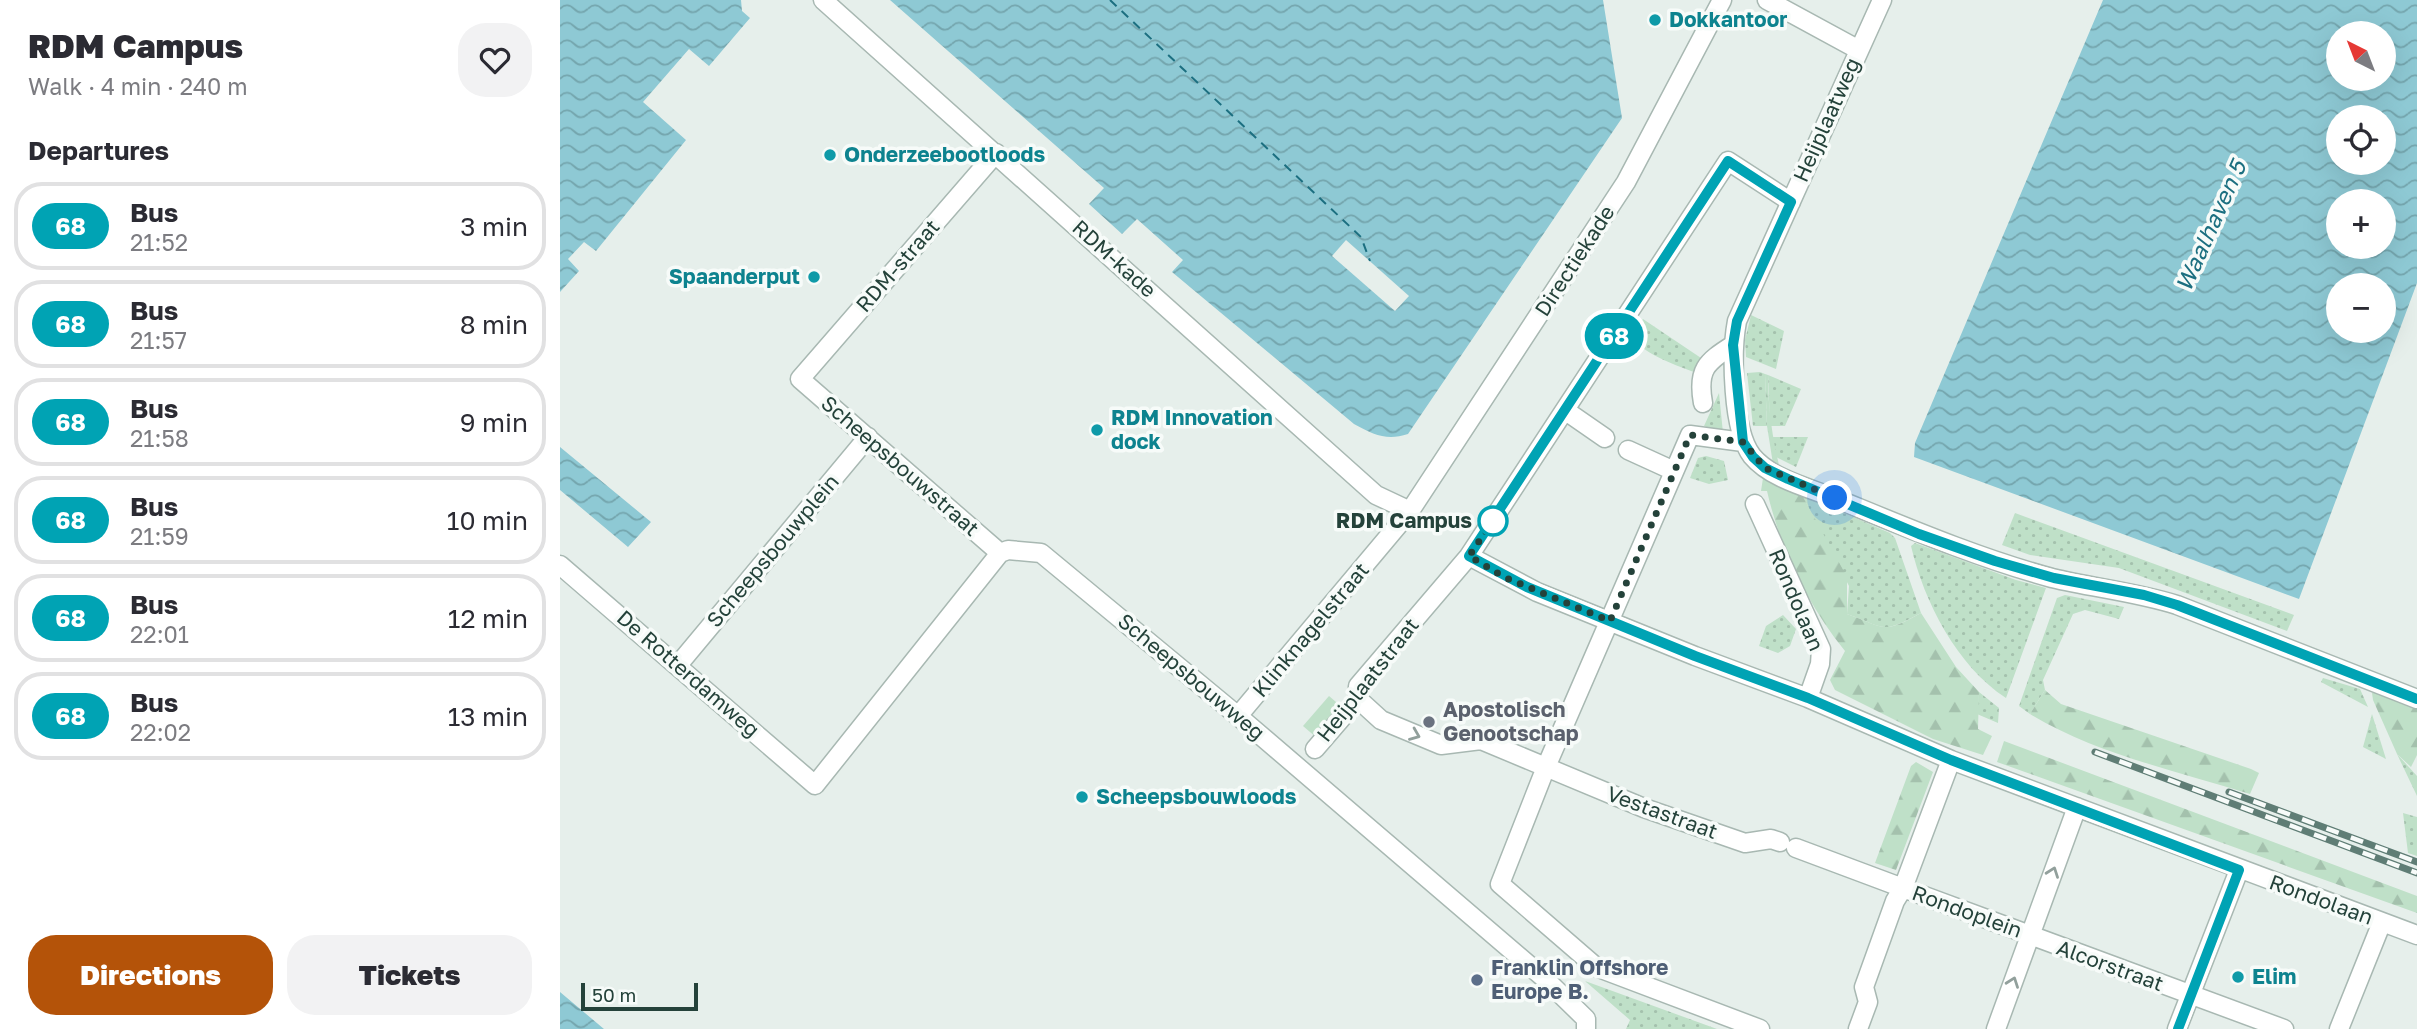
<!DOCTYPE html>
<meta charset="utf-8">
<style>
:root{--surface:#fff;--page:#f2f2f3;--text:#2b2b33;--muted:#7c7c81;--line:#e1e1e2;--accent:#b45309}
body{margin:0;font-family:"Golos Text",sans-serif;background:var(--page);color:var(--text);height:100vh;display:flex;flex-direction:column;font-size:26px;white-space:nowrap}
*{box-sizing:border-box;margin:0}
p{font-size:23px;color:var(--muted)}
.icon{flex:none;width:38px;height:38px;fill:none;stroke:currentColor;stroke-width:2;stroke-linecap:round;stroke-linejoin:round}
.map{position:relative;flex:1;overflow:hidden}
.side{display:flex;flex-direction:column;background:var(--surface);width:560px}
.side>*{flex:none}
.badge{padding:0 14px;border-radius:23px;font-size:24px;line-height:46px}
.needle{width:46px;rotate:318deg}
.fabs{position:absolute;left:1766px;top:21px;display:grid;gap:14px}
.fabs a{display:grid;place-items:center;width:70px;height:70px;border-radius:50%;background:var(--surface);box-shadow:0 7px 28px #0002;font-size:35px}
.scale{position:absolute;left:21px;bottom:18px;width:117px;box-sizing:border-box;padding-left:7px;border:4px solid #24423a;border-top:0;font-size:19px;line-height:24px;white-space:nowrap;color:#24423a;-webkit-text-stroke:5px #f7fbf9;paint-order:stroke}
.you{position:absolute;width:35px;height:35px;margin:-18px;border:5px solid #fff;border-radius:50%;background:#1a73e8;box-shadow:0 0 0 10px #1a73e833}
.map>.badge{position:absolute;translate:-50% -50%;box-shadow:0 0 0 4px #fff}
h2{padding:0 28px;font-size:26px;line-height:63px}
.round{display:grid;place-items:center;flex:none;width:74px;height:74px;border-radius:28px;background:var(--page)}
.summary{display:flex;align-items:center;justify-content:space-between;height:119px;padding:0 28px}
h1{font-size:33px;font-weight:800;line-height:52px}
.action{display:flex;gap:14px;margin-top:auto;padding:14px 28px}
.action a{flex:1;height:80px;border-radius:28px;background:var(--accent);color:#fff;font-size:28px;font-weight:800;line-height:80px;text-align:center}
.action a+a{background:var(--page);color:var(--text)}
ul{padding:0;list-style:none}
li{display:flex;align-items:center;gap:21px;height:88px;margin:0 14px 10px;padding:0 14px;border:4px solid var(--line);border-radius:28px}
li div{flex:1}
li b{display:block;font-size:26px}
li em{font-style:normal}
li .badge{min-width:77px;font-weight:700;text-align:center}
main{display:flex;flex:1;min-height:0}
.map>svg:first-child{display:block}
.grass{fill:url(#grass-dots)}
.forest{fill:url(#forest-firs)}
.park{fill:#bfe0c8}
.water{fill:url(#water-waves);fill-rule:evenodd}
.pier{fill:#e6efeb}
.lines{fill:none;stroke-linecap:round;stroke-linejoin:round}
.ferry{stroke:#1c6f80;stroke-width:2;stroke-dasharray:9 7;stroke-linecap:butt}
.street-casing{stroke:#a8b8b2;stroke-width:21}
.street{stroke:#fff;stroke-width:18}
.rail-casing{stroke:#5f7d75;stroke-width:7}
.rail{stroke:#f7fbf9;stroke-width:4.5;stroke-dasharray:13;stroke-linecap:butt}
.oneway{stroke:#92a09c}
.line-casing{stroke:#fff;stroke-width:16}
.line{stroke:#00a3b4;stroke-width:10}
.walk{stroke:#24423a;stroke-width:7;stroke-dasharray:0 12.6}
.culture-dot{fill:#0f9aa8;stroke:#f7fbf9;stroke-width:2.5}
.stop-dot{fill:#fff;stroke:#00a3b4;stroke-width:3.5}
.worship-dot{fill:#6b7280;stroke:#f7fbf9;stroke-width:2.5}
.service-dot{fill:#5c6f8a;stroke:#f7fbf9;stroke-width:2.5}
.labels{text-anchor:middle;stroke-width:7;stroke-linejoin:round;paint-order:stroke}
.culture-label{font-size:21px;font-weight:bold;fill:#0d838f;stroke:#f7fbf9;text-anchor:start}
.street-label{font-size:21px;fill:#24423a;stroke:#f7fbf9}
.stop-label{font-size:21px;font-weight:bold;fill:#24423a;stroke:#f7fbf9;text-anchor:end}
.worship-label{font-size:21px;font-weight:bold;fill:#5b616d;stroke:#f7fbf9;text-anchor:start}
.service-label{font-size:21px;font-weight:bold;fill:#4e5e75;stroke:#f7fbf9;text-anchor:start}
.water-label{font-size:23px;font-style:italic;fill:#1c6f80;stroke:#f7fbf9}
</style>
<main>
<section class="side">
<div class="summary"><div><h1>RDM Campus</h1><p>Walk · 4 min · 240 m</p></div><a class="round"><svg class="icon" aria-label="heart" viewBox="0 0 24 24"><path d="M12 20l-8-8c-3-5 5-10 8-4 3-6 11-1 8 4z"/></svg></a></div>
<h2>Departures</h2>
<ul>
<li><span class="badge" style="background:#00a3b4;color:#fff">68</span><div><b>Bus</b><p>21:52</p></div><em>3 min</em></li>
<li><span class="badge" style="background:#00a3b4;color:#fff">68</span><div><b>Bus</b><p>21:57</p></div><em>8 min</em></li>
<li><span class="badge" style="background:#00a3b4;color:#fff">68</span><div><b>Bus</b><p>21:58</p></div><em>9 min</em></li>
<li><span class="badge" style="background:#00a3b4;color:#fff">68</span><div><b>Bus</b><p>21:59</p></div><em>10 min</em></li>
<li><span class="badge" style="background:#00a3b4;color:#fff">68</span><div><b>Bus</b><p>22:01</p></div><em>12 min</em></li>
<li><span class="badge" style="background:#00a3b4;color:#fff">68</span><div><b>Bus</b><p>22:02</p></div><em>13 min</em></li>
</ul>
<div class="action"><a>Directions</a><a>Tickets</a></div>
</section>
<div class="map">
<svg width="1857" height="1029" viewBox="0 0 1857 1029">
<defs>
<pattern id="grass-dots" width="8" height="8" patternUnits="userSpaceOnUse" patternTransform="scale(1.75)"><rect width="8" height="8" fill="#bfe0c8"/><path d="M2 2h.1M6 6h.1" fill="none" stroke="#a4c1ad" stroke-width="1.8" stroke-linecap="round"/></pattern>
<pattern id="forest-firs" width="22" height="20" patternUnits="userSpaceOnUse" patternTransform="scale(1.75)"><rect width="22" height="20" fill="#bfe0c8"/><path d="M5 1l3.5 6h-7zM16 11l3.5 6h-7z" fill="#a4c1ad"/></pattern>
<pattern id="water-waves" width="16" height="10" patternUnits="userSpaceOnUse" patternTransform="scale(1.75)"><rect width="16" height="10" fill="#8ec9d4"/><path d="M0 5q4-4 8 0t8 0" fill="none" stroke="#74a5ad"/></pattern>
</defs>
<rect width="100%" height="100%" fill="#e6efeb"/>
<path class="grass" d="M1191,315L1224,331L1216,369L1186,357L1185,340Z
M1083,319L1144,360L1139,374C1115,365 1088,356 1070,337Z
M1200,372L1205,374L1207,426H1193L1187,373Z
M1208,375L1241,389L1225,426H1210Z
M1159,393L1163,433L1144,426Z
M1212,437H1248L1236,467L1216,457Z
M1146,456L1164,461L1168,480L1149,484L1130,478L1138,458Z
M1242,495L1330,533L1335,538L1361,613C1320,635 1327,628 1287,614L1289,586Z
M1455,513L1734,615L1727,631L1559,568L1470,555L1442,545Z
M1355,543L1456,580L1486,588L1446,698C1397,666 1364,602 1351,546Z
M1505,595L1564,607L1559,619L1525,610L1513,614L1483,680L1485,690L1470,714L1459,706L1497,598Z
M1223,615L1236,629L1230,646L1218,653L1199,646L1206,626Z
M1763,678L1800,689L1808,707L1761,682Z
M1419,692L1439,708L1438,723L1417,714Z
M1812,714L1826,759L1803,747Z
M1837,754L1857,776V796Z
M1843,813L1857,817V856L1848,853Z
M1025,981L1157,1029H1066L1070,1020Z"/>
<path class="forest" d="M1205,374L1208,375C1208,414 1214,450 1225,487L1242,495L1287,577V614C1327,628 1321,635 1361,613L1396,667L1419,692L1418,729L1432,736L1423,755L1373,739L1275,690L1270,680L1285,651C1248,605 1220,548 1207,491H1201L1203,478L1216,483L1207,426Z
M1485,690L1501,704L1691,769L1699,773L1690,794C1617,771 1536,754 1470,714Z
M1821,692L1857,708V755L1851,767L1837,754L1813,700L1812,693Z
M1444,741L1857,896V913L1437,762Z
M1356,762L1373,772L1336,870L1315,863L1351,766Z"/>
<path class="park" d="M769,696L783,708L757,738L743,726Z"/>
<path class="water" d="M0,0H181L182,11L190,18L149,66L129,49L83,102L126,140L36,251L24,242L8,259L19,271L0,292Z
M330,0H1043L1062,118L848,434C827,441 814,435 794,424L612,272L623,260L577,219L562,234L529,204L544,188Z
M1543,0H1857V283L1739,599L1354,457L1355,443ZM1824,33V79H1778V33ZM1824,117V163H1778V117ZM1778,201H1824V247H1778ZM1778,285H1824V331H1778Z
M0,447L91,522L68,547L0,490Z
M0,992L44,1029H0Z"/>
<path class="pier" d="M786,240L849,296L835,311L772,256Z"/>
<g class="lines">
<path class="ferry" d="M550,0L801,237L810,261"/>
<defs>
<path id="street" d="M263,0L816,495L850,511
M1207,0L1299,50
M1322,0L1177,321C1171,353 1172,430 1192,456C1211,479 1250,488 1277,499C1348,528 1418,558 1492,578C1534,588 1576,592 1617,605L1857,699
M436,153L240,379L440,553
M1143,403C1137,370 1146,362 1173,345
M1006,411L1045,438
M1183,442L1130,435L986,767L940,884L1036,967L1200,1029
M1068,450L1114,471
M1195,504L1261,649L1260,664L1248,698
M909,556L977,592L1135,656L1248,698L1391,760L1857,935
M0,565L255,785L440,553L448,550L481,553L678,716L984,978L1026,1019V1029
M118,665L308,437
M798,699L821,720L881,745L921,740L1084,808L1185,843L1211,839L1220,842
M678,716L850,511L1066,182L1162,0
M755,749L798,699V686L909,556L1168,161L1231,202
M1391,760L1343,888L1724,1029
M1236,848L1343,888L1335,901L1304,987L1308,1002L1298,1029
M1436,1029L1517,807
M1617,1029L1679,870
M1779,1029L1822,922"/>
</defs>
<use href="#street" class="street-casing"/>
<use href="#street" class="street"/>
<defs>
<path id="rail" d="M1535,752L1857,873
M1669,792L1857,862"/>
</defs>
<use href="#rail" class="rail-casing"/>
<use href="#rail" class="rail"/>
</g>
<defs><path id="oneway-chevron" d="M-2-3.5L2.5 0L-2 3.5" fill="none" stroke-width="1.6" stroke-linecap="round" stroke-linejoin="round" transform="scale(1.75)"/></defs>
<g class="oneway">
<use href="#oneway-chevron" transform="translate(855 735) rotate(22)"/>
<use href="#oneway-chevron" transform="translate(1493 872) rotate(-70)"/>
<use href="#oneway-chevron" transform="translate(1453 982) rotate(-70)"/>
</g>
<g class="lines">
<defs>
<path id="line" d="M1618,1029L1679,870L1391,760L1248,698L1135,656L967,587L909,556L1168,161L1231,202L1177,321L1173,345L1183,442L1193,457L1205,468L1228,479L1359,534L1435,561L1494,578L1584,595L1617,605L1857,699"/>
</defs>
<use href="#line" class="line-casing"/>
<use href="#line" class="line"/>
<path class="walk" d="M933,521L909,556L944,577L1050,621L1130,435L1183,442L1205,468L1275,498"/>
</g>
<g class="culture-dot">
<circle cx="1095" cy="20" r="7"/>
<circle cx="270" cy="155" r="7"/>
<circle cx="254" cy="277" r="7"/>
<circle cx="537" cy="430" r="7"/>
<circle cx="522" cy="797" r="7"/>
<circle cx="1678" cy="977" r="7"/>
</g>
<circle class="stop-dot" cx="933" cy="521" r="14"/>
<circle class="worship-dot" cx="869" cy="722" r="7"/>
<circle class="service-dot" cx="917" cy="980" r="7"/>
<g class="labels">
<g class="culture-label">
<text x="1109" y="27">Dokkantoor</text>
<text x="284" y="162">Onderzeebootloods</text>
<text x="240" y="284" text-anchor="end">Spaanderput</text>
<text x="551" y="425">RDM Innovation<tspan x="551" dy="24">dock</tspan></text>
<text x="536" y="804">Scheepsbouwloods</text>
<text x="1692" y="984">Elim</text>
</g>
<g class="street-label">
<text transform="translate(1267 120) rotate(-66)" y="7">Heijplaatweg</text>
<text transform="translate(554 259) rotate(42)" y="7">RDM-kade</text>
<text transform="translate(1015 261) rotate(-57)" y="7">Directiekade</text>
<text transform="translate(338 266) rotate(-49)" y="7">RDM-straat</text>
<text transform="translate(340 466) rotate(41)" y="7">Scheepsbouwstraat</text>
<text transform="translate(213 551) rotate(-50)" y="7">Scheepsbouwplein</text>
<text transform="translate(1236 600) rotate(67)" y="7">Rondolaan</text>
<text transform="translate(751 630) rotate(-50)" y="7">Klinknagelstraat</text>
<text transform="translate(128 674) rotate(41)" y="7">De Rotterdamweg</text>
<text transform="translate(631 677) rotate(40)" y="7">Scheepsbouwweg</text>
<text transform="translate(808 680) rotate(-52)" y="7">Heijplaatstraat</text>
<text transform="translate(1102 813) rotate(20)" y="7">Vestastraat</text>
<text transform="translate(1761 900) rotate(20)" y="7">Rondolaan</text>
<text transform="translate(1407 912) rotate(20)" y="7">Rondoplein</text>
<text transform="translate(1550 966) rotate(20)" y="7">Alcorstraat</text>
</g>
<g class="stop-label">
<text x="912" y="528">RDM Campus</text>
</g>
<g class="worship-label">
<text x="883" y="717">Apostolisch<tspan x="883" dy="24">Genootschap</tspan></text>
</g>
<g class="service-label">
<text x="931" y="975">Franklin Offshore<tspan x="931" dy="24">Europe B.</tspan></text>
</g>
<g class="water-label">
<text transform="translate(1651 226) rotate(-66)" y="8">Waalhaven 5</text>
</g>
</g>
</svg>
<div class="fabs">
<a><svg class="needle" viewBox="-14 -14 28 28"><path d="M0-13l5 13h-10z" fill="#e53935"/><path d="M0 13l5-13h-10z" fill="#7c7c81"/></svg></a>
<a><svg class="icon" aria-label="locate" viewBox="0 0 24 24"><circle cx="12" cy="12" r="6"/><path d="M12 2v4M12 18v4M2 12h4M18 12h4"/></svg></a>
<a>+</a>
<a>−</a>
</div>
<div class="scale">50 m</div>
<div class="you" style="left:1275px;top:498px"></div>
<b class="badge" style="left:1054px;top:336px;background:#00a3b4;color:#fff">68</b>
</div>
</main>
